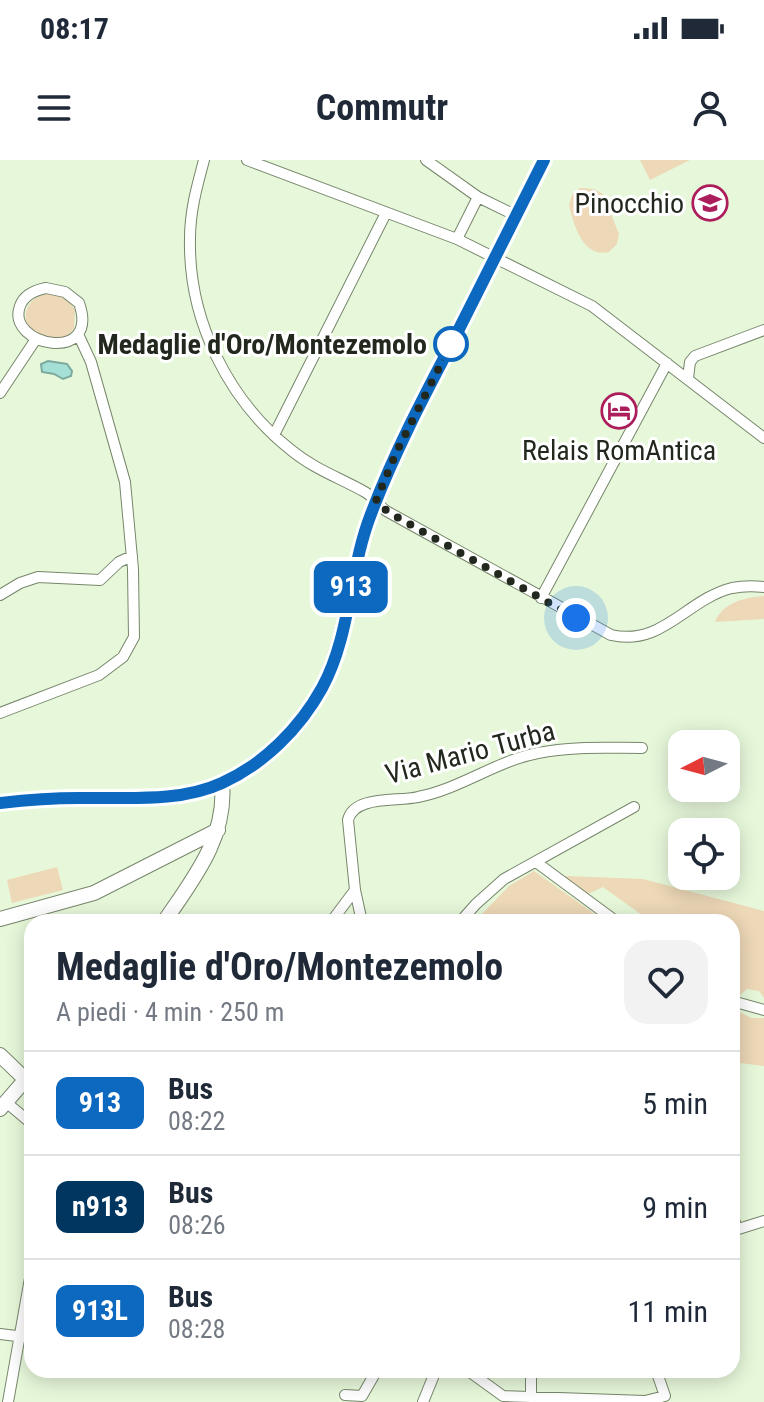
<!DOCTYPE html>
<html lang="it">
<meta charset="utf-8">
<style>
:root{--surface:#fff;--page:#f2f2f3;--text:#1f2937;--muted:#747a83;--line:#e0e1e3}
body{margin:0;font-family:"Roboto Condensed",sans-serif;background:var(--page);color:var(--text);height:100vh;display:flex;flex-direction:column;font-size:30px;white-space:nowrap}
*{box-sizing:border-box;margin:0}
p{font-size:26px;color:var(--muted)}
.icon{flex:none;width:44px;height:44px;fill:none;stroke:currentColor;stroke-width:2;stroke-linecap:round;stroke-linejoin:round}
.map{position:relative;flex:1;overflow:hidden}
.sheet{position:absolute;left:24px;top:754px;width:716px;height:464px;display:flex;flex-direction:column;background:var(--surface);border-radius:24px;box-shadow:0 4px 20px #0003}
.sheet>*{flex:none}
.badge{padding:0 16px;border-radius:12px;font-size:28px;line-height:52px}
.needle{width:52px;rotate:264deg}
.buttons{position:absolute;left:668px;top:570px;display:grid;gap:16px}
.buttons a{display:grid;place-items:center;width:72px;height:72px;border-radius:16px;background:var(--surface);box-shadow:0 4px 20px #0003;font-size:40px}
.you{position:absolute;width:40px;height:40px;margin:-20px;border:6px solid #fff;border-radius:50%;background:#1a73e8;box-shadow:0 0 0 12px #1a73e833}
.map>.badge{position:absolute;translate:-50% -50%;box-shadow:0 0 0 4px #fff}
.round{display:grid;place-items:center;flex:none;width:84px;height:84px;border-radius:24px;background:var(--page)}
.summary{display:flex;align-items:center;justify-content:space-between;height:136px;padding:0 32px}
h1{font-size:38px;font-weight:700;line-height:60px}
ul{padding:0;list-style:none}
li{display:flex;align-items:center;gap:24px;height:104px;padding:0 32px;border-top:2px solid var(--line)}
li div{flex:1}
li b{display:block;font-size:30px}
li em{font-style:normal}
li .badge{min-width:88px;font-weight:700;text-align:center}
.status{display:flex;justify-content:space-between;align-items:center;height:56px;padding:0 40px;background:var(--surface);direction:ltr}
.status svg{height:22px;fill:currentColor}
header{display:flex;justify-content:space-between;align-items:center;height:104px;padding:0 32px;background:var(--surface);font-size:36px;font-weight:700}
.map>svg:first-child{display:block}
.green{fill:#edd8b7}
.water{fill:#a4e0d5;stroke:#7da99e;stroke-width:2}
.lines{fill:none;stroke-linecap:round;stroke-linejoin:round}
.street-casing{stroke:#77866b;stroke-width:12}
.secondary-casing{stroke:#77866b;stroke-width:16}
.street{stroke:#fff;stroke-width:10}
.secondary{stroke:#fff;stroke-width:14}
.line-casing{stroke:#fff;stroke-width:18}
.line{stroke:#0c69bf;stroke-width:12}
.walk{stroke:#22281d;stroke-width:8;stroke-dasharray:0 14.4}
.stop-dot{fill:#fff;stroke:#0c69bf;stroke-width:4}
.labels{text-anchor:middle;stroke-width:6;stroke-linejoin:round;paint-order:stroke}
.poi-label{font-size:28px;fill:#22281d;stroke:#fff;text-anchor:end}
.stop-label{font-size:28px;font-weight:bold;fill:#22281d;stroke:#fff;text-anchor:end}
.street-label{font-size:28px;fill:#22281d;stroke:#fff}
</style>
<div class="status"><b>08:17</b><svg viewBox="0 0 49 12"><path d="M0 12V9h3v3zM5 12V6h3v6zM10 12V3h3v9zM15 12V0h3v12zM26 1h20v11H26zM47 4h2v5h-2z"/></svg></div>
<header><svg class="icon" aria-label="menu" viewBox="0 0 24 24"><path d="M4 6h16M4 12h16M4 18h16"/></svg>Commutr<svg class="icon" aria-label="person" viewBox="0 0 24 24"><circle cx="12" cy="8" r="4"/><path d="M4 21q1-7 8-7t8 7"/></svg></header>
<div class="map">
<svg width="764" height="1242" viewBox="0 0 764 1242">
<rect width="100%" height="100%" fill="#e7f8da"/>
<path class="green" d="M640,0H690L650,20Z
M580,28L594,29L603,34L619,74L617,84L609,92C583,98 574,66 569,45L572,35Z
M53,133L67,139L75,150L74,169L66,177C60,178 51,179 46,178C15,171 21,134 53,133Z
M764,436V459L715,462C722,443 745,437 764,436Z
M57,707L63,730L12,743L7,720Z
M534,711L606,762H486L479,757L509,726Z
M566,716L643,719L764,751V838L759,831L747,829L739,836L732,832V762H645L646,758L603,727L588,734L566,721Z
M732,848L751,858H764V906L732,902Z"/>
<path class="water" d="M48,201L67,204L72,211L71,216L63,219L54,214L42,212L41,204Z"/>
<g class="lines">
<defs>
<path id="street" d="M204,0C197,26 190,51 190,78C188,160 228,240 291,290C314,309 340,318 365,332C374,337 379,347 388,352L611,475C662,487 687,439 732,428C742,426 754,426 764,427
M247,0L457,79L592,146L764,278
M426,0L478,37L515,55
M457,79L478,37
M46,128L65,132L79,143C101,205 5,186 20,146C24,135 36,130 46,128Z
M688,218L690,202L695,196L764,170
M0,233L36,179
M274,275L386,53
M0,435L20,423L38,417L100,420L119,402L132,396
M541,438L667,203
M0,553L99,515L123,497L134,477L133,409L125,322L91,202L78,174
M536,702L617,762
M331,762L355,730
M362,762L355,730L348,660C354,635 397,642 418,637C460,629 496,601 538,593C572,586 607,588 642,588
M460,762L476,744L504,719L634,647
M732,841L764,850
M7,943L32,964
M732,1053L737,1069
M732,1071L764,1061
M0,1174L32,1178
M467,1210L503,1236L645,1241L665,1236L656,1210
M345,1235L362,1236L377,1210
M531,1237V1210
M8,1242L32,1107
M423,1242L436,1210"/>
<path id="secondary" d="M0,643C26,640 52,638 79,638C125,637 179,643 222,623C260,606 295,574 316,539C350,481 349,410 373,348C398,286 429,227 459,168C488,112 515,56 544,0
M0,759L94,733L218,670
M164,762C193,719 227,678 222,623
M0,895L26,920
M0,949L32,912"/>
</defs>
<use href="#street" class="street-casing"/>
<use href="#secondary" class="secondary-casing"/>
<use href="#street" class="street"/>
<use href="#secondary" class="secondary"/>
</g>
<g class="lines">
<defs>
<path id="line" d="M0,643C26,640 52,638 79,638C125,637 179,643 222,623C264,604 300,568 322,528C351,475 349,410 371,354C394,293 424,236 454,179C484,119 514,59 544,0"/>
</defs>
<use href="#line" class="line-casing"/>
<use href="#line" class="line"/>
<path class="walk" d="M451,184L396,293L376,341L388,352L576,458"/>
</g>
<defs>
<symbol id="school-ring" viewBox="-11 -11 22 22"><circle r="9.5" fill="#fff" stroke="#ac1e5b" stroke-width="1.5"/><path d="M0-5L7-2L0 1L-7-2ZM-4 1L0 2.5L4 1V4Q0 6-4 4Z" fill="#ac1e5b"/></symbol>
<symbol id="hotel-ring" viewBox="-11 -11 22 22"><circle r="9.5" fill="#fff" stroke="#ac1e5b" stroke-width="1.5"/><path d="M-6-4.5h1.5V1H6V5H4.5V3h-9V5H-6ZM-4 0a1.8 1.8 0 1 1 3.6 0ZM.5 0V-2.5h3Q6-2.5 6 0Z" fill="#ac1e5b"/></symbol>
</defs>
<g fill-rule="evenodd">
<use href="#school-ring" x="690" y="23" width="40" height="40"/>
<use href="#hotel-ring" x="599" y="231" width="40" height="40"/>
</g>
<circle class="stop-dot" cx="451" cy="184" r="16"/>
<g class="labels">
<g class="poi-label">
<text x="684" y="53">Pinocchio</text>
<text x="619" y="300" text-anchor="middle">Relais RomAntica</text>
</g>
<g class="stop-label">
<text x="427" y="194">Medaglie d'Oro/Montezemolo</text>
</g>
<g class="street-label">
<text transform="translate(470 592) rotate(-15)" y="10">Via Mario Turba</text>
</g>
</g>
</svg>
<div class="buttons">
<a><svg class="needle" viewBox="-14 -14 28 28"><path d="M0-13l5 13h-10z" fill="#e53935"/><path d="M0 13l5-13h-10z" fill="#747a83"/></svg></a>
<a><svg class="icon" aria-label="locate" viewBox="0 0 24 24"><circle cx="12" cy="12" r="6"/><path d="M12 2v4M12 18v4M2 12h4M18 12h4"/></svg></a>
</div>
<div class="you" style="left:576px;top:458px"></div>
<b class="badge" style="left:351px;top:427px;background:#0c69bf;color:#fff">913</b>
<section class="sheet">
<div class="summary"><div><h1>Medaglie d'Oro/Montezemolo</h1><p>A piedi · 4 min · 250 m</p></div><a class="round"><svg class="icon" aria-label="heart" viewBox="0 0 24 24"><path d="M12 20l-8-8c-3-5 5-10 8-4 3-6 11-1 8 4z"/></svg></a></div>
<ul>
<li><span class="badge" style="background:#0c69bf;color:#fff">913</span><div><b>Bus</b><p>08:22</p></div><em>5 min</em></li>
<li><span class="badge" style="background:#00365f;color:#fff">n913</span><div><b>Bus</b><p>08:26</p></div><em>9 min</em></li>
<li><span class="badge" style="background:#0c69bf;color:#fff">913L</span><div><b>Bus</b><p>08:28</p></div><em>11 min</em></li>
</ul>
</section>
</div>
